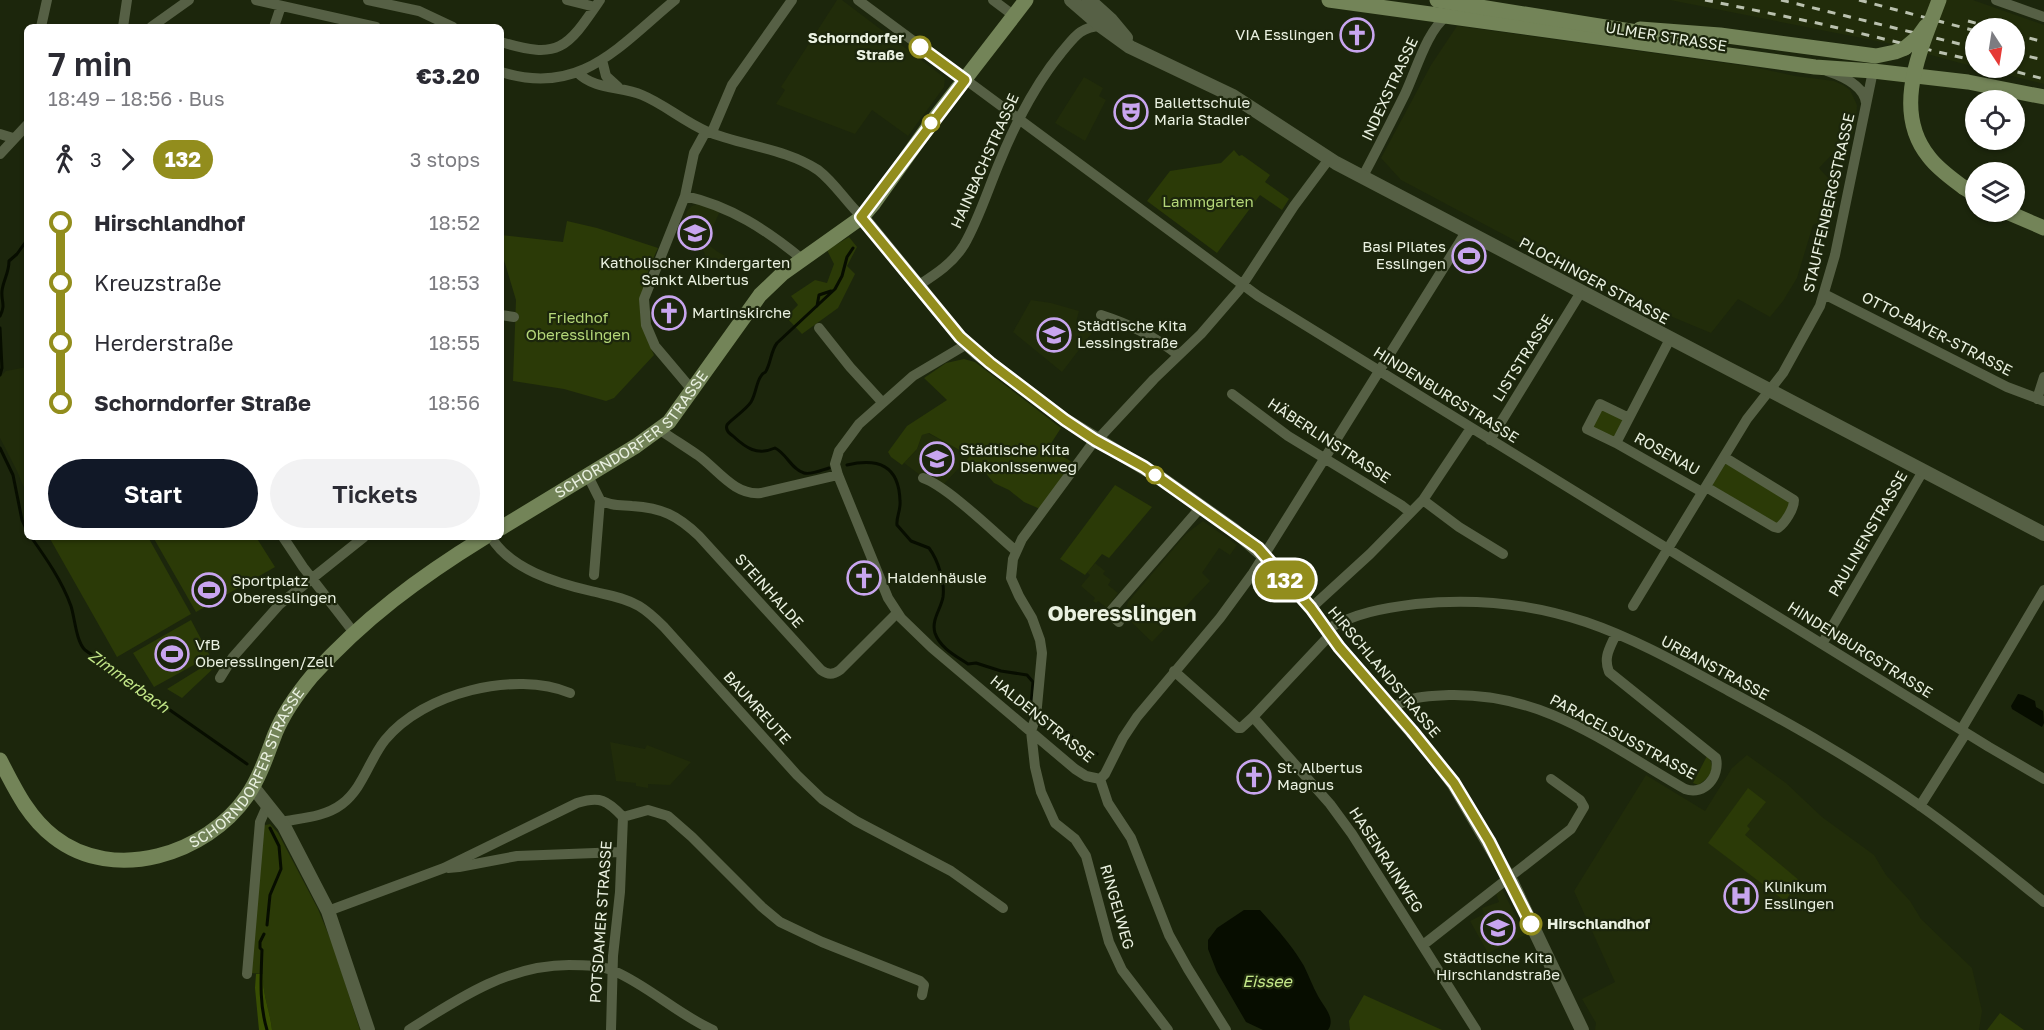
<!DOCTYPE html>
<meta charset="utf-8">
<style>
:root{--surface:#fff;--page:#f2f2f3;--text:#2b2b33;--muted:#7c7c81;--accent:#111827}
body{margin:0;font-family:"Golos Text",sans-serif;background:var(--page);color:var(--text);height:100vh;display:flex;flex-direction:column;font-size:22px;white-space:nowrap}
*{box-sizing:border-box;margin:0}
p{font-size:20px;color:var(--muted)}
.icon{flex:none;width:33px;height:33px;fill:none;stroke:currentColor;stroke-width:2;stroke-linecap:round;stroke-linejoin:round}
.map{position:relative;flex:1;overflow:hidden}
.side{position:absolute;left:24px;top:24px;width:480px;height:516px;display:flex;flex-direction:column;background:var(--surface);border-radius:9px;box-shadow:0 2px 4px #0004}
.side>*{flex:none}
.badge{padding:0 12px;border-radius:20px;font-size:21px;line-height:39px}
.needle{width:39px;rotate:168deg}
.tools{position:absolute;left:1965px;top:18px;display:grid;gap:12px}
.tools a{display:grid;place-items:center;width:60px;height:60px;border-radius:50%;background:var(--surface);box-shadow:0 2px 4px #0004;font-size:30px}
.map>.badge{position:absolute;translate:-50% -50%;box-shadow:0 0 0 3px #fff}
.legs{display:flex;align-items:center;gap:9px;height:66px;padding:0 24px;font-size:20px}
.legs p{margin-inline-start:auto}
.head{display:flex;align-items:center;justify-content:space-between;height:102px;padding:0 24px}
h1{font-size:33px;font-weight:600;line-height:45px}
.action{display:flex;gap:12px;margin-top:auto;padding:12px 24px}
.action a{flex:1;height:69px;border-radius:36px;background:var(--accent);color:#fff;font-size:24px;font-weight:600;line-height:69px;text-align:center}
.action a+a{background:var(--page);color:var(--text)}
ul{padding:0 24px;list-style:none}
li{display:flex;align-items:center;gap:21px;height:60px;font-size:22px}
li i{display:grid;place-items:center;width:9px;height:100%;margin:0 8px;background:currentColor}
li i::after{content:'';width:15px;height:15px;margin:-8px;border:4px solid;border-radius:50%;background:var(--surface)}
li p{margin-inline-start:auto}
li:first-child i{background:linear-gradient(#0000 50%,currentColor 0)}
li:last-child i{background:linear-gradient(currentColor 50%,#0000 0)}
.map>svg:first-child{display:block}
.built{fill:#212c0a}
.green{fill:#2b3a07}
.forest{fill:#384e02}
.water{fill:#070d00}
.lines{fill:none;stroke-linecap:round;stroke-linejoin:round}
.stream{stroke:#070d00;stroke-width:3}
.minor{stroke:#566045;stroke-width:10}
.tertiary{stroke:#566045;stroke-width:14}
.secondary{stroke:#738458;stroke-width:15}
.rail{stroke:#bac1af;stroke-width:3;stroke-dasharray:8 8;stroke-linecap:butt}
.secondary-bridge{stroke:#738458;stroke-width:15}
.line-1-casing{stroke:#fff;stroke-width:14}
.line-1{stroke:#928d1d;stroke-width:9}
.stop-1-dot{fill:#fff;stroke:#928d1d;stroke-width:3}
.labels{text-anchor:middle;stroke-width:4.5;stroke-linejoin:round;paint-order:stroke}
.poi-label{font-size:15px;fill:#eaf1e1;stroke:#1c260c;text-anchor:start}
.street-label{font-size:15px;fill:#eaf1e1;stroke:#1c260c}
.stop-label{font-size:15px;font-weight:bold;fill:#eaf1e1;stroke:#1c260c;text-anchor:end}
.park-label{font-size:15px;fill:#b4d779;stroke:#1c260c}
.water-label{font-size:16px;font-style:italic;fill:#c3e788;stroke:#1c260c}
.district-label{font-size:21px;font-weight:bold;fill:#eaf1e1;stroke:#1c260c}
</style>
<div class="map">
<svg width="2044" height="1030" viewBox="0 0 2044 1030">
<rect width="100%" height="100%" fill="#1c260c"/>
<path class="built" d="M837,0H842L945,78L944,87L908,136L872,110L855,134L776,104L785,90L781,87Z
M1670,0H1973L2044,25V84L1979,68H2014V28H1976L1975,67L1887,43Z
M1457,26L1753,67L1795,76L1834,81L1843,85L1850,90L1857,105L1856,123L1853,133L1819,168L1839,190L1833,217L1813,225L1797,278L1783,301L1770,317L1738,299L1711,333L1658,311L1638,306L1401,180L1381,158L1431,65Z
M1084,77L1103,88L1099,96L1106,100L1085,141L1055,123Z
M701,203L720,211L706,243L718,252L731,259L728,263L709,266L702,247L680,237L687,211L692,206Z
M1031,300L1051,303L1079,311L1076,322L1095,329L1062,372L1013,332Z
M27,367V495L17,471L0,438V377L6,371Z
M928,433L970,456L944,484L927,472L920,475L904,463L917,449L922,435Z
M1203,521L1237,545L1230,555L1219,548L1202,573L1210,581L1152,642L1124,615L1128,602L1186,534Z
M1095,563L1105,571L1103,574L1111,580L1108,585L1118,593L1107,608L1098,601L1096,603L1093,601L1095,598L1081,586L1090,575L1087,572Z
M610,742L645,749L647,745L691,762L670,785L648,784V788L636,786V783L616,781Z
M1747,755L1786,783L1822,817L1874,855L1886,875L1910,901L1921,919L1972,968L1982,1011L1979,1030H1595L1596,1023L1582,999L1615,982L1574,891L1646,775L1705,811L1732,768Z
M1502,889L1525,935L1488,953L1470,921L1484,914L1482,908L1499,902L1496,894Z"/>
<path class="green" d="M1234,150L1239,156L1242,155L1270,175L1265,182L1289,199L1282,210L1260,195L1217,253L1147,201L1170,171L1221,163Z
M567,221L597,228L658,248C640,285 635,317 654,355L614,398L606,401L564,389L513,381L516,300L501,250V235L563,242Z
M849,237L857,247L847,266L855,274L838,308L802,334L786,317L798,305L791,296L815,280L827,283L834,264L827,250Z
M964,359L975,362L1061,428L1048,448L1074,463L1040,509L1024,502L1009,490L994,483L983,470L964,463L970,456L929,433L922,435L917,449L902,465L891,457L888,452L907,426L947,400L924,378L946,363Z
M1601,407L1624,418L1615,438L1591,427Z
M1726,463L1792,502L1777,525L1712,485Z
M1115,485L1152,507L1109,558L1102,554L1085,575L1060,559Z
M49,537H148L191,614L117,657Z
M153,537H256L275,567L196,612Z
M191,620L210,656L154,687L133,653Z
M214,660L218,664L182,698L167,689Z
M1707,756C1718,768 1709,778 1698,785L1693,783Z
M1748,788L1766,802L1747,826L1750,829L1745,835L1800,881L1785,901L1708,843Z
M270,824L278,833L318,909L334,948L360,1030H272C270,1011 262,993 263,974L250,973L262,826Z
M1364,995L1442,1030H1350L1349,1021Z
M2000,1013L2024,1030H1987Z"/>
<path class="forest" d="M256,974H263C262,993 270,1011 272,1030H259L255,988Z"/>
<path class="water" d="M2018,694L2023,695L2035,701L2036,707L2043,711L2044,723L2042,727L2012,709L2011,706Z
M1244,910H1260C1276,928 1292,945 1304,966C1309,976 1313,987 1318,996C1324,1007 1336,1018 1328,1030H1263L1246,1022L1217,972L1208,949V940L1217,928Z"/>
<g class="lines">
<path class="stream" d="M817,306L819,295L831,291
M0,316C6,304 1,302 2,291C3,281 9,273 9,261L17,254L27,240
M0,328L2,368L0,375
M0,448L13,475L22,520L27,531
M847,465C878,458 899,465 900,501C901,510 896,517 897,525L911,541L929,548C938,560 945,582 943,597C941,609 931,620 935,633C940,648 956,656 968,664L976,663L1001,671L1027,675L1033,682L1030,717
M829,468C822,470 811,475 804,473C792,470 786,453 775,448C757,456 746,448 733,436C730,434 725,430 727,425C729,421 746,410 751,402C756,394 756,383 761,376C765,370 764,376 767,369C771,361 771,351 777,343L835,289L842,276L847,257L853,248
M31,537C46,558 62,581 71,606C75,619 76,641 85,650L123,677L126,682H135L157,701L247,764
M1039,725L1068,733L1082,748L1097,754
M267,925L270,895L281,869L279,846L270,828
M264,934L260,942V948L262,950C261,978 259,1003 267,1030"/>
<path class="minor" d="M256,0L376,27
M368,0L419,11L453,27
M567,0L595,7
M858,0L1258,296L1989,747L2044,779
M993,0L1013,15
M1996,0L2044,17
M41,27L47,0
M123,27L127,0
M151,27L189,0
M274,27L281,6
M501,42C560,60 567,48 600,0
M602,60L606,76L618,87
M1827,71C1842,76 1864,86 1866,103
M501,72C581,97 619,46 675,0
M578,73C595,90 621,86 642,95C664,104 683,121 706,131C742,146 785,148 818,170C835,183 846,202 862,217
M712,132L732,85L792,0
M0,134L13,138
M0,154L27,125
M1362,178C1377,150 1391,122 1405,94C1416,71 1427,30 1447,16
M685,196C730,206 767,230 802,259
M919,285C936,274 953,263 964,245C979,219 988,189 1000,161C1016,122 1034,86 1061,53C1074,38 1079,27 1101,26
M1824,294L2007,387L2044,401
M501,315L514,317
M1101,315C1129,324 1156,337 1178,355
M819,328L850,367L882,402
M1670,339L1616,443L1702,492
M967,344L913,376L859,424L839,451L835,464L838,475L888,598L901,618L932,648L1075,769L1086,776L1100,779
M693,391L655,346L646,325L644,299L685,196L694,153L706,131
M1232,394L1288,436L1401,505L1410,512
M2037,399L2044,377
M660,430C673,439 686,447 699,456C718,470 735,496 761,493L838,475
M1490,440L1581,292
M1616,443L1587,429L1600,404L1629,418
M588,476L600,500L594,575
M923,478C947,486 995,533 1016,551
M1706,487L1774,527L1778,528C1785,523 1794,509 1794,500L1724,457
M600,500C610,506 621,505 632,506C662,508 677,515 699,536L821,670C828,675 833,675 840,670L897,613
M1423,500L1459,527L1503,554
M283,537L303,567L355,634
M491,537C510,569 556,583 591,591C607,595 624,597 639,606C649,612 657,620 664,627L797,775L822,799L856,821L951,871L1003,908
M1633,606L1747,419L1783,373L1820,306L1835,255L1873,71
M1311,608L1370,554L1423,500L1471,428
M1119,622L1109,613L1201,507
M1326,630C1354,613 1384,608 1416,604C1473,598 1532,604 1586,622C1636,639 1683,666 1729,691C1794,726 1858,762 1919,805C1962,835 2003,869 2044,902
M1822,644L1923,471
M1174,671L1238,728H1241L1253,717L1330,804L1352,834L1476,1030
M220,678L233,657L280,604L364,537
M1392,708C1410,696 1428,696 1449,695C1546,693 1606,744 1685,789C1705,796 1720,776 1716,758L1609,672C1603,657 1610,648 1616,634
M1253,717L1330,635
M1961,730L2044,590
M1100,779L1105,774L1123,738L1137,717L1220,618L1253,573L1466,232
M1100,779L1108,803L1131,838L1169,935L1188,969L1226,1030
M1920,806L1966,733
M623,817L648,810L668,816L692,837L762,907L780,922L822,942L920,981L924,985L922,995
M281,822C302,818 325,817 342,804C363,788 369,760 385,740C423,693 515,670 570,693
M448,868L459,867L517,856L621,852
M328,911L444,868L577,803C600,796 607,800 623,817
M1423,945L1571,829L1584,807L1580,800L1551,779
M247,974L260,822L267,806
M409,1030C459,998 508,965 569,965C584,965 600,965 614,971C649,986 677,1014 713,1030
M611,1030L613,956L620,892L623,817
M1168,1030L1122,970L1109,942L1086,856L1075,839L1055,823L1041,792L1035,767L1031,731L1036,717L1042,653L1040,640L1032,618L1019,596L1011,578L1013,559L1022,539L1095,440L1101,436L1154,379L1201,334L1239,290L1294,206L1329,159"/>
<path class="tertiary" d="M1071,0L1101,26L1130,47L1233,96L1336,163L2044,534
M1089,0L1111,20L1126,38
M862,217L960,337L977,353L1065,420L1162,479L1234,530L1264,556L1311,608L1339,647L1431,754L1453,783L1512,883L1582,1030
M253,787L284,826L328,911L368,1030"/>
<g class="secondary">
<path d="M1329,0L1815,67L1873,71L1968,82L2044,97"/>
<path d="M1437,0L1649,34"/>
<path d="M1640,29L1720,35L1876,56L1895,52L1905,48"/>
<path d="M1963,187L1976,195"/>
<path d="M2007,212L2044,228"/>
<path id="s1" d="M501,528L636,446L669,422L760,295L782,274L862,217L874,203L931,123L1026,0"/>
<path id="s2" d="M0,760C15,789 28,817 54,837C114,884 207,854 247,796C260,777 267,755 275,734C284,712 297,694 312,676C363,619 420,577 485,537"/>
</g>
<path class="rail" d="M1705,0L1817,23L1976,61
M1781,0L1976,48
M1859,0L1976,31
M1968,21L1993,28
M2014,34L2044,42
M2014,53L2044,60
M2002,68L2044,79"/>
<path class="secondary-bridge" d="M1939,0C1921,49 1891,110 1929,157C1938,169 1951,178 1963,187
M1905,48L1918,37L1926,26"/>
</g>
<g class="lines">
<defs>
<path id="line-1" d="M920,47L965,80L861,217L960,337L990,363L1065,420L1095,440L1144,467L1258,548L1311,608L1339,647L1412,731L1454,783L1489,841L1531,924"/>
</defs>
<use href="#line-1" class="line-1-casing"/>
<use href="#line-1" class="line-1"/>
</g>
<defs>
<symbol id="church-ring" viewBox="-11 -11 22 22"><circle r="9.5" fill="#1c260c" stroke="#c8a5ef" stroke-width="1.5"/><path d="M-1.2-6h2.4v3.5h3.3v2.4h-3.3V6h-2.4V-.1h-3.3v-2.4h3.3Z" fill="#c8a5ef"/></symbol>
<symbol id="theatre-ring" viewBox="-11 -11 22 22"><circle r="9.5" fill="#1c260c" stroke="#c8a5ef" stroke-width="1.5"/><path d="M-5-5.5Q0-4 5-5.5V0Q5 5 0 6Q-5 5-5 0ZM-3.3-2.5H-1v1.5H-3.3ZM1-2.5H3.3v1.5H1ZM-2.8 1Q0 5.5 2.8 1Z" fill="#c8a5ef"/></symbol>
<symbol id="school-ring" viewBox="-11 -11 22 22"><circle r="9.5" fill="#1c260c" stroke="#c8a5ef" stroke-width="1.5"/><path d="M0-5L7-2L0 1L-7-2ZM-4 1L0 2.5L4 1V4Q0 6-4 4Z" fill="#c8a5ef"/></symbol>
<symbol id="stadium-ring" viewBox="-11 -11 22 22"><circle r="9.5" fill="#1c260c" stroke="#c8a5ef" stroke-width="1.5"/><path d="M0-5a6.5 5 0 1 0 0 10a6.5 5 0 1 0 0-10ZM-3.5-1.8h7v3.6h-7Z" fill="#c8a5ef"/></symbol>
<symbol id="hospital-ring" viewBox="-11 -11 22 22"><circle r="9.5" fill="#1c260c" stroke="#c8a5ef" stroke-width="1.5"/><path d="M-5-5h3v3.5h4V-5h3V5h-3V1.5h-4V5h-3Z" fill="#c8a5ef"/></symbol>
</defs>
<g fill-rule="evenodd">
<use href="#church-ring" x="1338" y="16" width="38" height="38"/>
<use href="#theatre-ring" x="1112" y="93" width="38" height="38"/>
<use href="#school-ring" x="676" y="214" width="38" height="38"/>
<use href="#stadium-ring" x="1450" y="237" width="38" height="38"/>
<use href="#church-ring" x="650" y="294" width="38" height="38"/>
<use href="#school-ring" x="1035" y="316" width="38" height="38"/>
<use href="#school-ring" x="918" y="440" width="38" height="38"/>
<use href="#church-ring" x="845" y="559" width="38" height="38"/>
<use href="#stadium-ring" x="190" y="571" width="38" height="38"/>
<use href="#stadium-ring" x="153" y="635" width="38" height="38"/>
<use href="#church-ring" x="1235" y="758" width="38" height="38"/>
<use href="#hospital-ring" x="1722" y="877" width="38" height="38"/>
<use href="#school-ring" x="1479" y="909" width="38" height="38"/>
</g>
<g class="stop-1-dot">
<circle cx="920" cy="47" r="10"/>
<circle cx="931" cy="123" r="8"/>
<circle cx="1155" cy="475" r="8"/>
<circle cx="1531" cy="924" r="10"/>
</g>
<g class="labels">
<g class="poi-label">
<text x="1334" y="40" text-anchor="end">VIA Esslingen</text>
<text x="1154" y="108">Ballettschule<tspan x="1154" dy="17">Maria Stadler</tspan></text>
<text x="1446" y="252" text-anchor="end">Basi Pilates<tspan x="1446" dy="17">Esslingen</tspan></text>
<text x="695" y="268" text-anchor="middle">Katholischer Kindergarten<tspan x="695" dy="17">Sankt Albertus</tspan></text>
<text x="692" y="318">Martinskirche</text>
<text x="1077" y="331">Städtische Kita<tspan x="1077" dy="17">Lessingstraße</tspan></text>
<text x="960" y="455">Städtische Kita<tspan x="960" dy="17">Diakonissenweg</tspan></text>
<text x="887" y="583">Haldenhäusle</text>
<text x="232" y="586">Sportplatz<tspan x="232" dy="17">Oberesslingen</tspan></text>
<text x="195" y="650">VfB<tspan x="195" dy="17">Oberesslingen/Zell</tspan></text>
<text x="1277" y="773">St. Albertus<tspan x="1277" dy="17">Magnus</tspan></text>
<text x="1764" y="892">Klinikum<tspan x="1764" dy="17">Esslingen</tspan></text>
<text x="1498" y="963" text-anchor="middle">Städtische Kita<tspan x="1498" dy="17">Hirschlandstraße</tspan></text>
</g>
<g class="street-label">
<text transform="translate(1666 37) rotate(9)" y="5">ULMER STRASSE</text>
<text transform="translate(1390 89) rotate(-65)" y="5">INDEXSTRASSE</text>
<text transform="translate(985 161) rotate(-66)" y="5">HAINBACHSTRASSE</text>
<text transform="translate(1829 203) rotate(-77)" y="5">STAUFFENBERGSTRASSE</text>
<text transform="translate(1594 281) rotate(28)" y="5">PLOCHINGER STRASSE</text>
<text transform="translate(1937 334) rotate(27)" y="5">OTTO-BAYER-STRASSE</text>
<text transform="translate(1523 358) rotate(-58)" y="5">LISTSTRASSE</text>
<text transform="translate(1446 395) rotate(32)" y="5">HINDENBURGSTRASSE</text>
<text dy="5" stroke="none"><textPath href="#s1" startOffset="162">SCHORNDORFER STRASSE</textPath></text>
<text transform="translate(1329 441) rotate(33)" y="5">HÄBERLINSTRASSE</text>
<text transform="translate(1667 454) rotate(29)" y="5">ROSENAU</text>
<text transform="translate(1868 534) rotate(-60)" y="5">PAULINENSTRASSE</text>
<text transform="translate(769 591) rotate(48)" y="5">STEINHALDE</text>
<text transform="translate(1860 650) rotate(32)" y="5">HINDENBURGSTRASSE</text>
<text transform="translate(1715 668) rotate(28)" y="5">URBANSTRASSE</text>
<text transform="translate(1384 672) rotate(50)" y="5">HIRSCHLANDSTRASSE</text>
<text transform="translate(757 708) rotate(48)" y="5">BAUMREUTE</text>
<text transform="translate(1042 719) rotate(39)" y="5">HALDENSTRASSE</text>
<text transform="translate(1623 737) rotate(28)" y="5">PARACELSUSSTRASSE</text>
<text dy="5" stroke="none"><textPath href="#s2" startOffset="336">SCHORNDORFER STRASSE</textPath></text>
<text transform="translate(1386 860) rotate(57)" y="5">HASENRAINWEG</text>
<text transform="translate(1117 907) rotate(74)" y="5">RINGELWEG</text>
<text transform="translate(601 922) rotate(-86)" y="5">POTSDAMER STRASSE</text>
</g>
<g class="stop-label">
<text x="904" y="43">Schorndorfer<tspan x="904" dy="17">Straße</tspan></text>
<text x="1547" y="929" text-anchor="start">Hirschlandhof</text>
</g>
<g class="park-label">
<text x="1208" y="207">Lammgarten</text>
<text x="578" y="323">Friedhof<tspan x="578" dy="17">Oberesslingen</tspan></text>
</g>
<g class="water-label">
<text transform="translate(129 681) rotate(36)" y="6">Zimmerbach</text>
<text x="1267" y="987">Eissee</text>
</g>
<g class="district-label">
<text x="1122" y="621">Oberesslingen</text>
</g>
</g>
</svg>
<div class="tools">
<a><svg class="needle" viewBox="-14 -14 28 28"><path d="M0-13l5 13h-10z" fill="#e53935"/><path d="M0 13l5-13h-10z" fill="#7c7c81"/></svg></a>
<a><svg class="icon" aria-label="locate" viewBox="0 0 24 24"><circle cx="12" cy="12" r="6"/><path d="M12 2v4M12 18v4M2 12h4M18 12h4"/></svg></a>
<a><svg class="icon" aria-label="layers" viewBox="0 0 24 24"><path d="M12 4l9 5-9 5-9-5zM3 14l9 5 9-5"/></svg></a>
</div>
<b class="badge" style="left:1285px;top:580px;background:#928d1d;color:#fff">132</b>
<section class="side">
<div class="head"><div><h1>7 min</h1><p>18:49 – 18:56 · Bus</p></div><b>€3.20</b></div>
<div class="legs"><svg class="icon" aria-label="walk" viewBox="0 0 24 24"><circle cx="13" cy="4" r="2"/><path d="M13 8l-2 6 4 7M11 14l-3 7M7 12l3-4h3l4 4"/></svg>3<svg class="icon" aria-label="forward" viewBox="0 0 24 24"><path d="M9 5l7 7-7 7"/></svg><b class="badge" style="background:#928d1d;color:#fff">132</b><p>3 stops</p></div>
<ul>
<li><i style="color:#928d1d"></i><b>Hirschlandhof</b><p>18:52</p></li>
<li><i style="color:#928d1d"></i><span>Kreuzstraße</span><p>18:53</p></li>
<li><i style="color:#928d1d"></i><span>Herderstraße</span><p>18:55</p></li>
<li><i style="color:#928d1d"></i><b>Schorndorfer Straße</b><p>18:56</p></li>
</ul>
<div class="action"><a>Start</a><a>Tickets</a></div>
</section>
</div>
